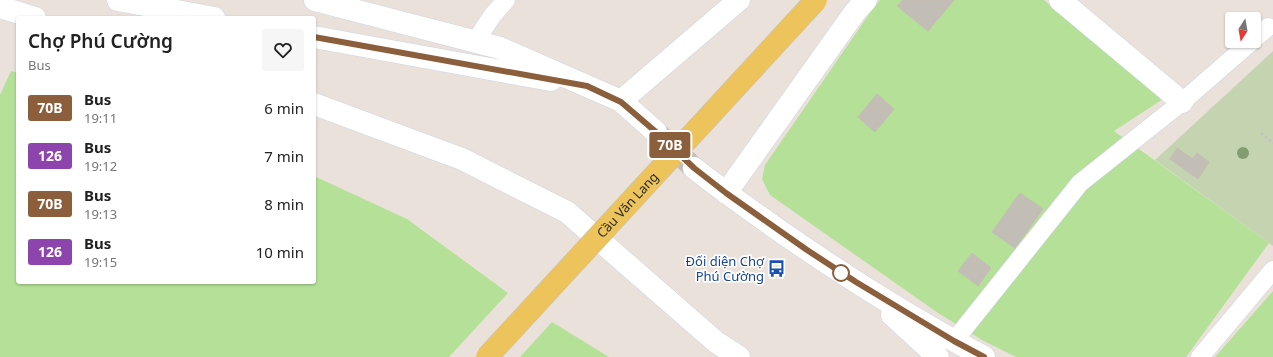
<!DOCTYPE html>
<meta charset="utf-8">
<style>
:root{--surface:#fff;--page:#f6f6f6;--text:#222;--muted:#767676}
body{margin:0;font-family:"Noto Sans",sans-serif;background:var(--page);color:var(--text);height:100vh;display:flex;flex-direction:column;font-size:15px;white-space:nowrap}
*{box-sizing:border-box;margin:0}
p{font-size:13px;color:var(--muted)}
.icon{flex:none;width:22px;height:22px;fill:none;stroke:currentColor;stroke-width:2;stroke-linecap:round;stroke-linejoin:round}
.map{position:relative;flex:1;overflow:hidden}
.sheet{position:absolute;left:16px;top:16px;width:300px;height:268px;display:flex;flex-direction:column;background:var(--surface);border-radius:4px;box-shadow:0 1px 3px #0004}
.sheet>*{flex:none}
.badge{padding:0 8px;border-radius:3px;font-size:14px;line-height:26px}
.needle{width:26px;rotate:191deg}
.fabs{position:absolute;left:1225px;top:12px;display:grid;gap:8px}
.fabs a{display:grid;place-items:center;width:36px;height:36px;border-radius:4px;background:var(--surface);box-shadow:0 1px 3px #0004;font-size:20px}
.map>.badge{position:absolute;translate:-50% -50%;box-shadow:0 0 0 2px #fff}
.round{display:grid;place-items:center;flex:none;width:42px;height:42px;border-radius:4px;background:var(--page)}
.headline{display:flex;align-items:center;justify-content:space-between;height:68px;padding:0 12px}
h1{font-size:19px;font-weight:600;line-height:30px}
ul{padding:0;list-style:none}
li{display:flex;align-items:center;gap:12px;height:48px;padding:0 12px}
li div{flex:1}
li b{display:block;font-size:15px}
li em{font-style:normal}
li .badge{min-width:44px;font-weight:700;text-align:center}
.map>svg:first-child{display:block}
.green{fill:#b4e097}
.cemetery{fill:#c4d4b1}
.building{fill:#c2bdb5;stroke:#c5beb4}
.lines{fill:none;stroke-linecap:round;stroke-linejoin:round}
.secondary-tunnel{stroke:#c3bdb6;stroke-width:22;stroke-dasharray:22 11;stroke-linecap:butt}
.service-casing{stroke:#cfd4e1;stroke-width:19}
.minor-casing{stroke:#cfd4e1;stroke-width:23}
.secondary-casing{stroke:#cfd4e1;stroke-width:23}
.path{stroke:#c3c3c3;stroke-width:2.5;stroke-dasharray:3 2;stroke-linecap:butt}
.service{stroke:#fff;stroke-width:18}
.minor{stroke:#fff;stroke-width:22}
.secondary{stroke:#fff;stroke-width:22}
.primary-bridge-casing{stroke:#c3c3c3;stroke-width:23;stroke-linecap:butt}
.primary-bridge{stroke:#edc35c;stroke-width:22}
.tree{fill:#839c71}
.line-casing{stroke:#fff;stroke-width:9}
.line{stroke:#8b5e3c;stroke-width:6}
.stop-dot{fill:#fff;stroke:#8b5e3c;stroke-width:2}
.labels{text-anchor:middle;stroke-width:3.5;stroke-linejoin:round;paint-order:stroke}
.street-label{font-size:13px;fill:#282828;stroke:#fff}
.transit-label{font-size:13px;fill:#164399;stroke:#fff;text-anchor:end}
</style>
<div class="map">
<svg width="1273" height="357" viewBox="0 0 1273 357">
<rect width="100%" height="100%" fill="#eae2da"/>
<path class="green" d="M880,0H1044L1163,99L1114,131L1269,243L1186,357H1016L982,340L938,313L770,195L762,179L765,165L874,7Z
M11,71L18,73V282H314V176L407,219L508,293L449,357H0V95Z
M1273,291V357H1215Z
M552,322L609,357H520Z"/>
<path class="cemetery" d="M1273,51V246L1155,160Z"/>
<path class="building" d="M903,0H954L928,31L897,6Z
M877,94L894,109L875,132L858,117Z
M1177,148L1193,159L1197,153L1209,162L1198,179L1170,159Z
M1020,193L1043,209L1015,248L992,232Z
M972,253L991,268L978,286L958,271Z"/>
<g class="lines">
<path class="secondary-tunnel" d="M656,132L694,168"/>
<defs>
<path id="service" d="M1254,39L1268,27
M475,42L492,16L506,0
M954,341L1080,183L1182,102L1252,41
M1200,357L1273,270"/>
<path id="minor" d="M1060,0L1182,102"/>
<path id="secondary" d="M118,0L214,18
M315,0L500,48L621,101L656,132
M0,7L35,18
M314,37L551,80
M621,101L739,0
M314,104L462,159L567,212L716,342L739,357
M694,168C724,192 756,214 787,236C851,280 916,321 984,357
M726,193L855,12L866,0
M892,315L938,357"/>
</defs>
<use href="#service" class="service-casing"/>
<use href="#minor" class="minor-casing"/>
<use href="#secondary" class="secondary-casing"/>
<path class="path" d="M1261,133L1273,143"/>
<use href="#service" class="service"/>
<use href="#minor" class="minor"/>
<use href="#secondary" class="secondary"/>
<defs>
<g id="primary-bridge">
<path id="s1" d="M487,357L816,0"/>
</g>
</defs>
<use href="#primary-bridge" class="primary-bridge-casing"/>
<use href="#primary-bridge" class="primary-bridge"/>
</g>
<circle class="tree" cx="1243" cy="153" r="6"/>
<g class="lines">
<defs>
<path id="line" d="M314,37L587,86L621,102L656,132L694,168L726,193L807,250L856,282L954,341L984,357"/>
</defs>
<use href="#line" class="line-casing"/>
<use href="#line" class="line"/>
</g>
<defs>
<symbol id="bus-bare" viewBox="-9 -9 18 18"><path d="M-5-6H5V4H4V6H2V4H-2V6H-4V4H-5ZM-3.5-4V0h7V-4ZM-3.5 1.2v1.5H-2V1.2ZM2 1.2v1.5H3.5V1.2Z" fill="#1a4fb4" stroke="#fff" stroke-width="2.5" paint-order="stroke"/></symbol>
</defs>
<g fill-rule="evenodd">
<use href="#bus-bare" x="764" y="256" width="25" height="25"/>
</g>
<circle class="stop-dot" cx="841" cy="273" r="8"/>
<g class="labels">
<g class="street-label">
<text dy="5" stroke="none"><textPath href="#s1" startOffset="207">Cầu Văn Lang</textPath></text>
</g>
<g class="transit-label">
<text x="764" y="266">Đối diện Chợ<tspan x="764" dy="15">Phú Cường</tspan></text>
</g>
</g>
</svg>
<div class="fabs">
<a><svg class="needle" viewBox="-14 -14 28 28"><path d="M0-13l5 13h-10z" fill="#e53935"/><path d="M0 13l5-13h-10z" fill="#767676"/></svg></a>
</div>
<b class="badge" style="left:670px;top:145px;background:#8b5e3c;color:#fff">70B</b>
<section class="sheet">
<div class="headline"><div><h1>Chợ Phú Cường</h1><p>Bus</p></div><a class="round"><svg class="icon" aria-label="heart" viewBox="0 0 24 24"><path d="M12 20l-8-8c-3-5 5-10 8-4 3-6 11-1 8 4z"/></svg></a></div>
<ul>
<li><span class="badge" style="background:#8b5e3c;color:#fff">70B</span><div><b>Bus</b><p>19:11</p></div><em>6 min</em></li>
<li><span class="badge" style="background:#8e44ad;color:#fff">126</span><div><b>Bus</b><p>19:12</p></div><em>7 min</em></li>
<li><span class="badge" style="background:#8b5e3c;color:#fff">70B</span><div><b>Bus</b><p>19:13</p></div><em>8 min</em></li>
<li><span class="badge" style="background:#8e44ad;color:#fff">126</span><div><b>Bus</b><p>19:15</p></div><em>10 min</em></li>
</ul>
</section>
</div>
